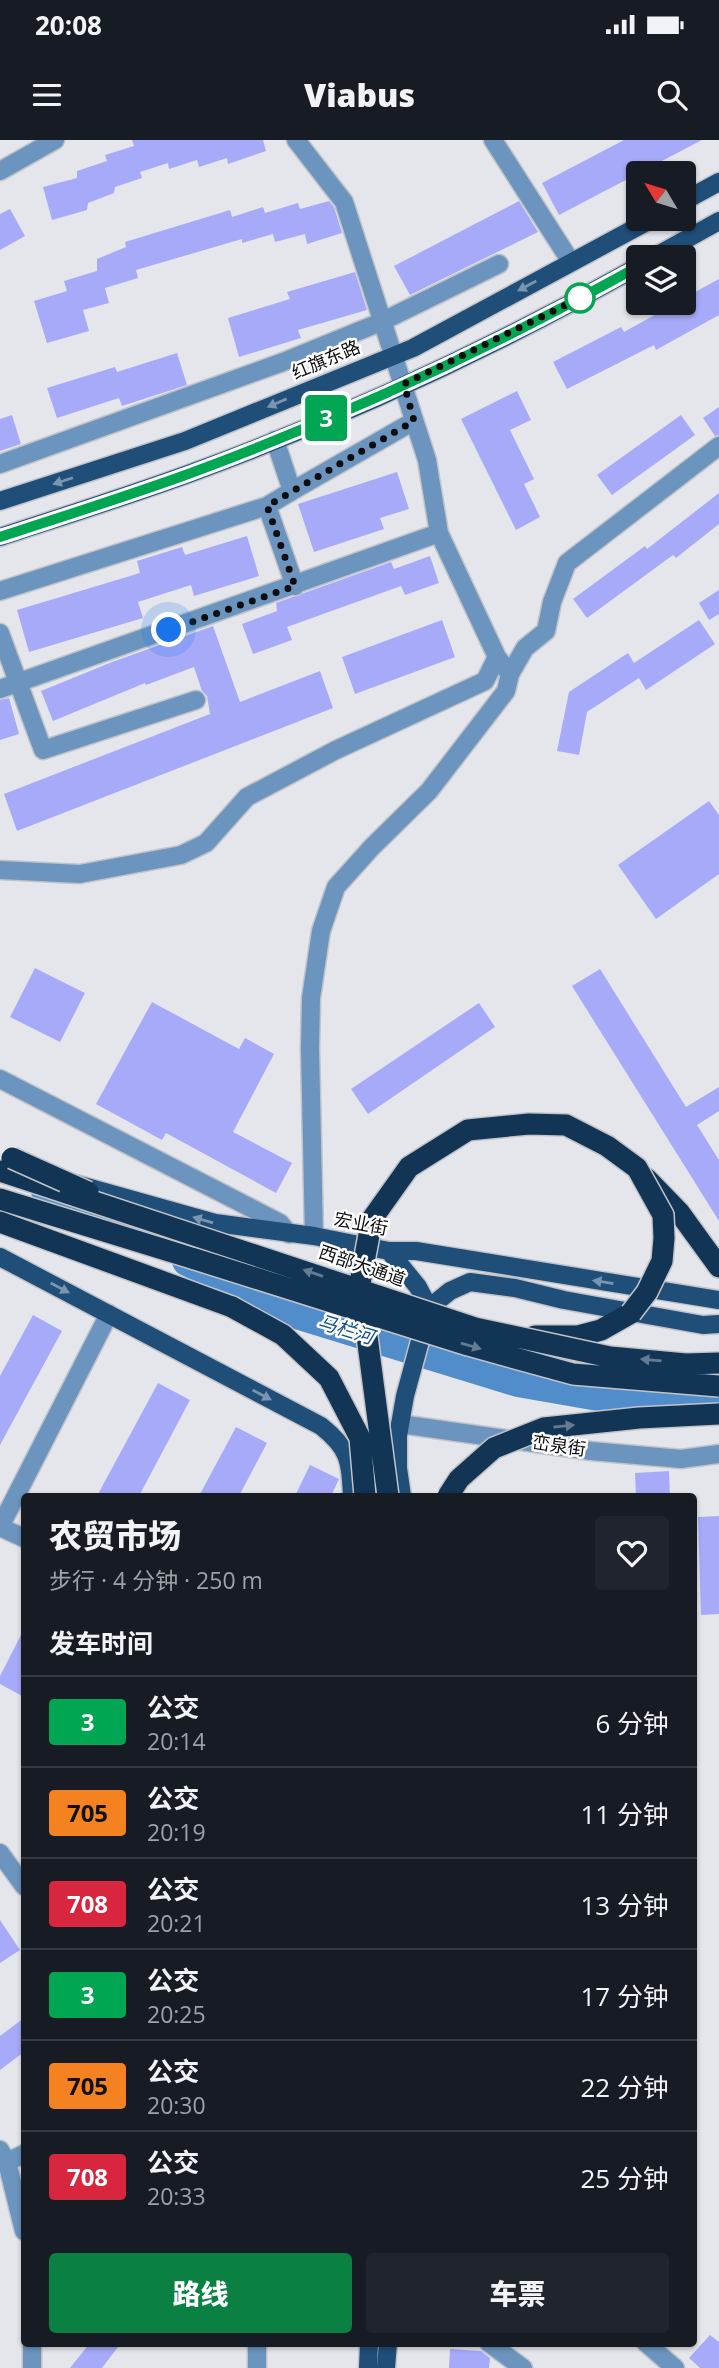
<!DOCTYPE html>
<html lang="zh">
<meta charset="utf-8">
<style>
:root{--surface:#171b24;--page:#20242c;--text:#f1f3f6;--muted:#9ea1a6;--line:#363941;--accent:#0b8043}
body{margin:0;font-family:"Open Sans","Noto Sans SC",sans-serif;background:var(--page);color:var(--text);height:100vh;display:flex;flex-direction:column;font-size:26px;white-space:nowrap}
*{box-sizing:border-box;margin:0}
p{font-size:23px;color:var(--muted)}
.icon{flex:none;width:38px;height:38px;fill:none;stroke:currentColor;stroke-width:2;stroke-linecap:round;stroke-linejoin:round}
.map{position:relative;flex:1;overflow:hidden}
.drawer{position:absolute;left:21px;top:1353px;width:676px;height:854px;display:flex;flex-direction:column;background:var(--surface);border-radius:7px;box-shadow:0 2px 5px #0004}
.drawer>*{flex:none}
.badge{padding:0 14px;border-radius:5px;font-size:24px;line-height:46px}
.needle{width:46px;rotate:308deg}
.tools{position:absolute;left:626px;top:21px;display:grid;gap:14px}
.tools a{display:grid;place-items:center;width:70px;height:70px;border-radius:7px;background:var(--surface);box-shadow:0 2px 5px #0004;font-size:35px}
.you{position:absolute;width:35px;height:35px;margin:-18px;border:5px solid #fff;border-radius:50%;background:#1a73e8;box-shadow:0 0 0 10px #1a73e833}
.map>.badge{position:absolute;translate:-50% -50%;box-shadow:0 0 0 4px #fff}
h2{padding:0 28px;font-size:26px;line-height:63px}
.round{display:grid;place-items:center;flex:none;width:74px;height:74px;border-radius:7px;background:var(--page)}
.summary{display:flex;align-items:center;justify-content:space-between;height:119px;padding:0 28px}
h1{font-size:33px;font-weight:800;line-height:52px}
.primary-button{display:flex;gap:14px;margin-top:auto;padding:14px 28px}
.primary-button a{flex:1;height:80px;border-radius:7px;background:var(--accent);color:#fff;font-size:28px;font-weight:800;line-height:80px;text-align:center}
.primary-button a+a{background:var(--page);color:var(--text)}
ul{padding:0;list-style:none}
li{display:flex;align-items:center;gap:21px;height:91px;padding:0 28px;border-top:2px solid var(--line)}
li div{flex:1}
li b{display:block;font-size:26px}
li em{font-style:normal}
li .badge{min-width:77px;font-weight:700;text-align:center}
.status{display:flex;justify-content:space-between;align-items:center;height:49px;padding:0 35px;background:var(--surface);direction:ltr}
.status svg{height:19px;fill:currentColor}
header{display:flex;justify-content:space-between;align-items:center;height:91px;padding:0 28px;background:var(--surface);font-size:32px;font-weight:800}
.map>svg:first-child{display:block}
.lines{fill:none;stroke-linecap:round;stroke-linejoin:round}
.river{stroke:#508dca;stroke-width:30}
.building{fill:#a7aaf9}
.minor-casing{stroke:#c2c3c8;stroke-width:21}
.major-casing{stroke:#c2c3c8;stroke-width:21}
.highway-casing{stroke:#c2c3c8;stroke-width:24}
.minor{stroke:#6b95be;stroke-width:18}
.major{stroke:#1f4e79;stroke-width:18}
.highway{stroke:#123555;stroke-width:21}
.highway-bridge-casing{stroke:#c2c3c8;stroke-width:24;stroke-linecap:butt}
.highway-bridge{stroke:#123555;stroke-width:21}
.oneway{fill:#7995af}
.oneway2{fill:#657c90}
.line-casing{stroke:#fff;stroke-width:16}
.line{stroke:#00a651;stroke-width:10}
.walk{stroke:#0d0d0f;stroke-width:7;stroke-dasharray:0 12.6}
.stop-dot{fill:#fff;stroke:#00a651;stroke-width:3.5}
.labels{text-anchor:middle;stroke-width:5;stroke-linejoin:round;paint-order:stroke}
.street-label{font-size:18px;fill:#0d0d0f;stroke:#fff}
.water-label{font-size:19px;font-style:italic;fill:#13558f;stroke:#fff}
</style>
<div class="status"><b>20:08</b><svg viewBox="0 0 49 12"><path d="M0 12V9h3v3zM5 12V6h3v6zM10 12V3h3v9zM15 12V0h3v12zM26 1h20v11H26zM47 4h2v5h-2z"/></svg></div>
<header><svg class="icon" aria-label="menu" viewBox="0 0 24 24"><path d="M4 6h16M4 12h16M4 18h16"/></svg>Viabus<svg class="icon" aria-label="search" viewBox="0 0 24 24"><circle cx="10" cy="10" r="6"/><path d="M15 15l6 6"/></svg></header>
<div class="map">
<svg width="719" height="2228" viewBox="0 0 719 2228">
<rect width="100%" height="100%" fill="#e5e6eb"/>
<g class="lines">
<path class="river" d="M46,1051L139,1097
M187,1121L293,1173L518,1242L644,1264L719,1262"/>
</g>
<path class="building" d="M132,0H263L266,11L228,24L227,18L199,27L197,20L169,29L168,23L140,32L142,38L115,47L114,53L88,63L87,70L52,80L43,47L77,38V31L107,21L105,15L134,6Z
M624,0H702L559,75L542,43Z
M329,61L334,67L342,93L307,104L305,94L275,102L273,94L242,103V99L136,130L138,138L105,148L109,163L83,170L89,191L47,203L34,161L67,151L64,141L97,131V119L126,107L125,102L230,70L232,77L263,67L265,73L298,63L300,69Z
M519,61L538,92L410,155L394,126Z
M10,69L25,96L0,110V74Z
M355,132L367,170L298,190L301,198L239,217L228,178L290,159L287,152Z
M719,139V175L656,210L654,205L567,249L553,222L621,187L624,192L676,163H684V158Z
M177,213L187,245L122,266L119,258L57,278L47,248L115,227L117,232Z
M517,251L531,280L510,290L534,339L524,344L540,377L516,390L461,279Z
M719,267V295L715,296L703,278Z
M12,275L21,304L0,311V279Z
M681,275L695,295L612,355L597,335Z
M397,332L409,369L380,378L384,389L314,412L298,364Z
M719,353V384L676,418L673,415L587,478L573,459L645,406L647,409Z
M247,396L259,436L194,456L191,445L138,462L143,478L29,512L17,470L140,433L137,421L182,407L185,415Z
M430,416L439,443L405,455L401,446L287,487L292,500L253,514L242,484L277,471L276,463L391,422L394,429Z
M719,450V474L709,480L699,463Z
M442,480L455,517L355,554L342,517Z
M699,480L715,504L646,550L639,538L587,572L579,615L557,611L569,552L628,513L634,523Z
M213,486L240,562L320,531L333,568L17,691L4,654L210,574L207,556L202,551L194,527L146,545L145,543L53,581L41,551L112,522Z
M9,558L19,594L0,600V560Z
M709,661L719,675V734L656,779L618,725Z
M35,828L85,853L60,902L10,877Z
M600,829L686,967L719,947V971L697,985L719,1020V1081L572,846Z
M152,862L239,909L245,898L274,914L233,992L292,1023L276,1053L166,993L162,1000L96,964Z
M479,863L495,887L368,974L351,949Z
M33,1175L62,1191L0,1305V1236Z
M158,1243L190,1260L139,1356H97Z
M236,1287L267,1303L239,1356H199Z
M310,1325L339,1339L331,1356H295Z
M669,1331L670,1356H636L635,1333Z
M719,1376V1474L701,1475L698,1377Z
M24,1489V1557L0,1544V1536Z
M0,1780L20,1810L0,1823Z
M24,1878V1912L0,1930V1896Z
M710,2195L719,2202V2228H700L689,2218Z
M90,2203H121L102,2228H70Z
M450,2209L481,2211L490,2218L489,2228H449Z"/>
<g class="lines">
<defs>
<path id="minor" d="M296,0L344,62L427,320L439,393L497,517L510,534L506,551L429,651L372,707L336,747L321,791L311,858L310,909L314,1096
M493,0L571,122
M0,31L55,0
M275,300L292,351L414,281
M0,324L283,222L381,182L499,124
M267,366L295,446
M0,451L267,366L292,351
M0,493L43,610L196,560
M510,534L525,508L546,491L552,462L567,423L719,306
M0,549L439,393
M0,730L80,734L181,715L206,703L247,657L336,610L485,541L497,517
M0,939L280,1083L289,1094
M400,1284L591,1311L681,1319L719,1314
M0,1387L109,1174
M0,1387L24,1398
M0,1713L24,1746
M0,2010L7,2022L24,2091
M7,2022L24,2014
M32,2203V2228
M257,2203V2228
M489,2203L523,2228
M646,2203L675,2228"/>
<path id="major" d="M684,61L719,42
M654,117L719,81
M0,361L185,301L413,208L652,79
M0,397C64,376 128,356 191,333C345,277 496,206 639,126
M76,1044L215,1083L314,1096L389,1111H416L719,1160
M389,1111L418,1147L429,1168
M0,1117L321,1286C350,1309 350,1321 352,1356
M402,1356L398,1328V1296L405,1256L429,1168L450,1151L470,1142L515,1148L564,1160L703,1185L719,1184
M368,2228L369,2203
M386,2228L388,2203"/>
<path id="highway" d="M0,1031L70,1054
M647,1039L679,1072L719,1127
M0,1059L195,1119
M0,1082L232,1167
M535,1196H578L601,1190L631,1173"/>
</defs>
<use href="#minor" class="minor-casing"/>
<use href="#major" class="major-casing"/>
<use href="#highway" class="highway-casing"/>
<use href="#minor" class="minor"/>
<use href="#major" class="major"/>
<use href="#highway" class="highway"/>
<defs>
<path id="highway-bridge" d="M12,1018L88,1052
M70,1054L475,1188L610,1217L686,1224L719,1223
M195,1119L468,1205L573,1234L719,1246
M232,1167L283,1195L329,1238L360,1298L365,1356
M388,1356L360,1143L372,1079L409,1027L468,990L529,984L566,985L607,1006L637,1028L663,1075L664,1098L662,1121L647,1152L631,1173
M448,1356L459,1339L494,1308L544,1288L639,1278L719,1274"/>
</defs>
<use href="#highway-bridge" class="highway-bridge-casing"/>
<use href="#highway-bridge" class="highway-bridge"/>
</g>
<defs><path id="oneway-solid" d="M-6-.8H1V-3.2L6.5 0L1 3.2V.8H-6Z" transform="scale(1.75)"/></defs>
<g class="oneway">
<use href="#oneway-solid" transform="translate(527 146) rotate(152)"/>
<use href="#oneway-solid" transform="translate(277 263) rotate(157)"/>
<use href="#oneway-solid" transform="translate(63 341) rotate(162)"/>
<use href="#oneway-solid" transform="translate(203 1080) rotate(-164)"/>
<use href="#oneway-solid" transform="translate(603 1142) rotate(-171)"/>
<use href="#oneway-solid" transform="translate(60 1148) rotate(28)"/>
<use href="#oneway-solid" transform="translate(262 1255) rotate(28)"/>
</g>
<g class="oneway2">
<use href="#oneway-solid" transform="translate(313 1133) rotate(-161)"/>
<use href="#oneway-solid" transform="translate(471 1206) rotate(16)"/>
<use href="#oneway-solid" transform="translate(651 1220) rotate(-175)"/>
<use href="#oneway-solid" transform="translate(564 1286) rotate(-6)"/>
</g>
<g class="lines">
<defs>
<path id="line" d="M0,397C64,376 128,356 191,333C345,276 496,206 639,126"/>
</defs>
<use href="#line" class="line-casing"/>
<use href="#line" class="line"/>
<path class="walk" d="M169,490L295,446L267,366L414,281L404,244L580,158"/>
</g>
<circle class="stop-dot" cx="580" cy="158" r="14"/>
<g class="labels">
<g class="street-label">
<text transform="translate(326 220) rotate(-23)" y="6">红旗东路</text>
<text transform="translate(361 1084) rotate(11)" y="6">宏业街</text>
<text transform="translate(362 1126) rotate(19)" y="6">西部大通道</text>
<text transform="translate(559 1306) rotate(8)" y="6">峦泉街</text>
</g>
<g class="water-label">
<text transform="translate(346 1189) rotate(17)" y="7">马栏河</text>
</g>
</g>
</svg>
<div class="tools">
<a><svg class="needle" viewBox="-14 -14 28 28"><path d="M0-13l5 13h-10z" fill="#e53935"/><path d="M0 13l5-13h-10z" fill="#9ea1a6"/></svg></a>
<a><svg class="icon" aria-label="layers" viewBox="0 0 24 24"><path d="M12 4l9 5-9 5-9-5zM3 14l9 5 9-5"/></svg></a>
</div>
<div class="you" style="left:169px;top:490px"></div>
<b class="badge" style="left:326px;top:278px;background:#00a651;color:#fff">3</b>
<section class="drawer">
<div class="summary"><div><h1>农贸市场</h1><p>步行 · 4 分钟 · 250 m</p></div><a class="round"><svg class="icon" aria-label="heart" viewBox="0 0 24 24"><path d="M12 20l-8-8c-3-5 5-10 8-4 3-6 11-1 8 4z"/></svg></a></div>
<h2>发车时间</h2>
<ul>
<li><span class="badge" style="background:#00a651;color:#fff">3</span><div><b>公交</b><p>20:14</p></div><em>6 分钟</em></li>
<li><span class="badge" style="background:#f58220;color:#111">705</span><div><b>公交</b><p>20:19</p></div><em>11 分钟</em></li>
<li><span class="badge" style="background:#d7263d;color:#fff">708</span><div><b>公交</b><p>20:21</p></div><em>13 分钟</em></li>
<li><span class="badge" style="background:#00a651;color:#fff">3</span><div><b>公交</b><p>20:25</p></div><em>17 分钟</em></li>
<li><span class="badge" style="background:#f58220;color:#111">705</span><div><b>公交</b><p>20:30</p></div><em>22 分钟</em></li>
<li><span class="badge" style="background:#d7263d;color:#fff">708</span><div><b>公交</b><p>20:33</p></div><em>25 分钟</em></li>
</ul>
<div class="primary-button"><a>路线</a><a>车票</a></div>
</section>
</div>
